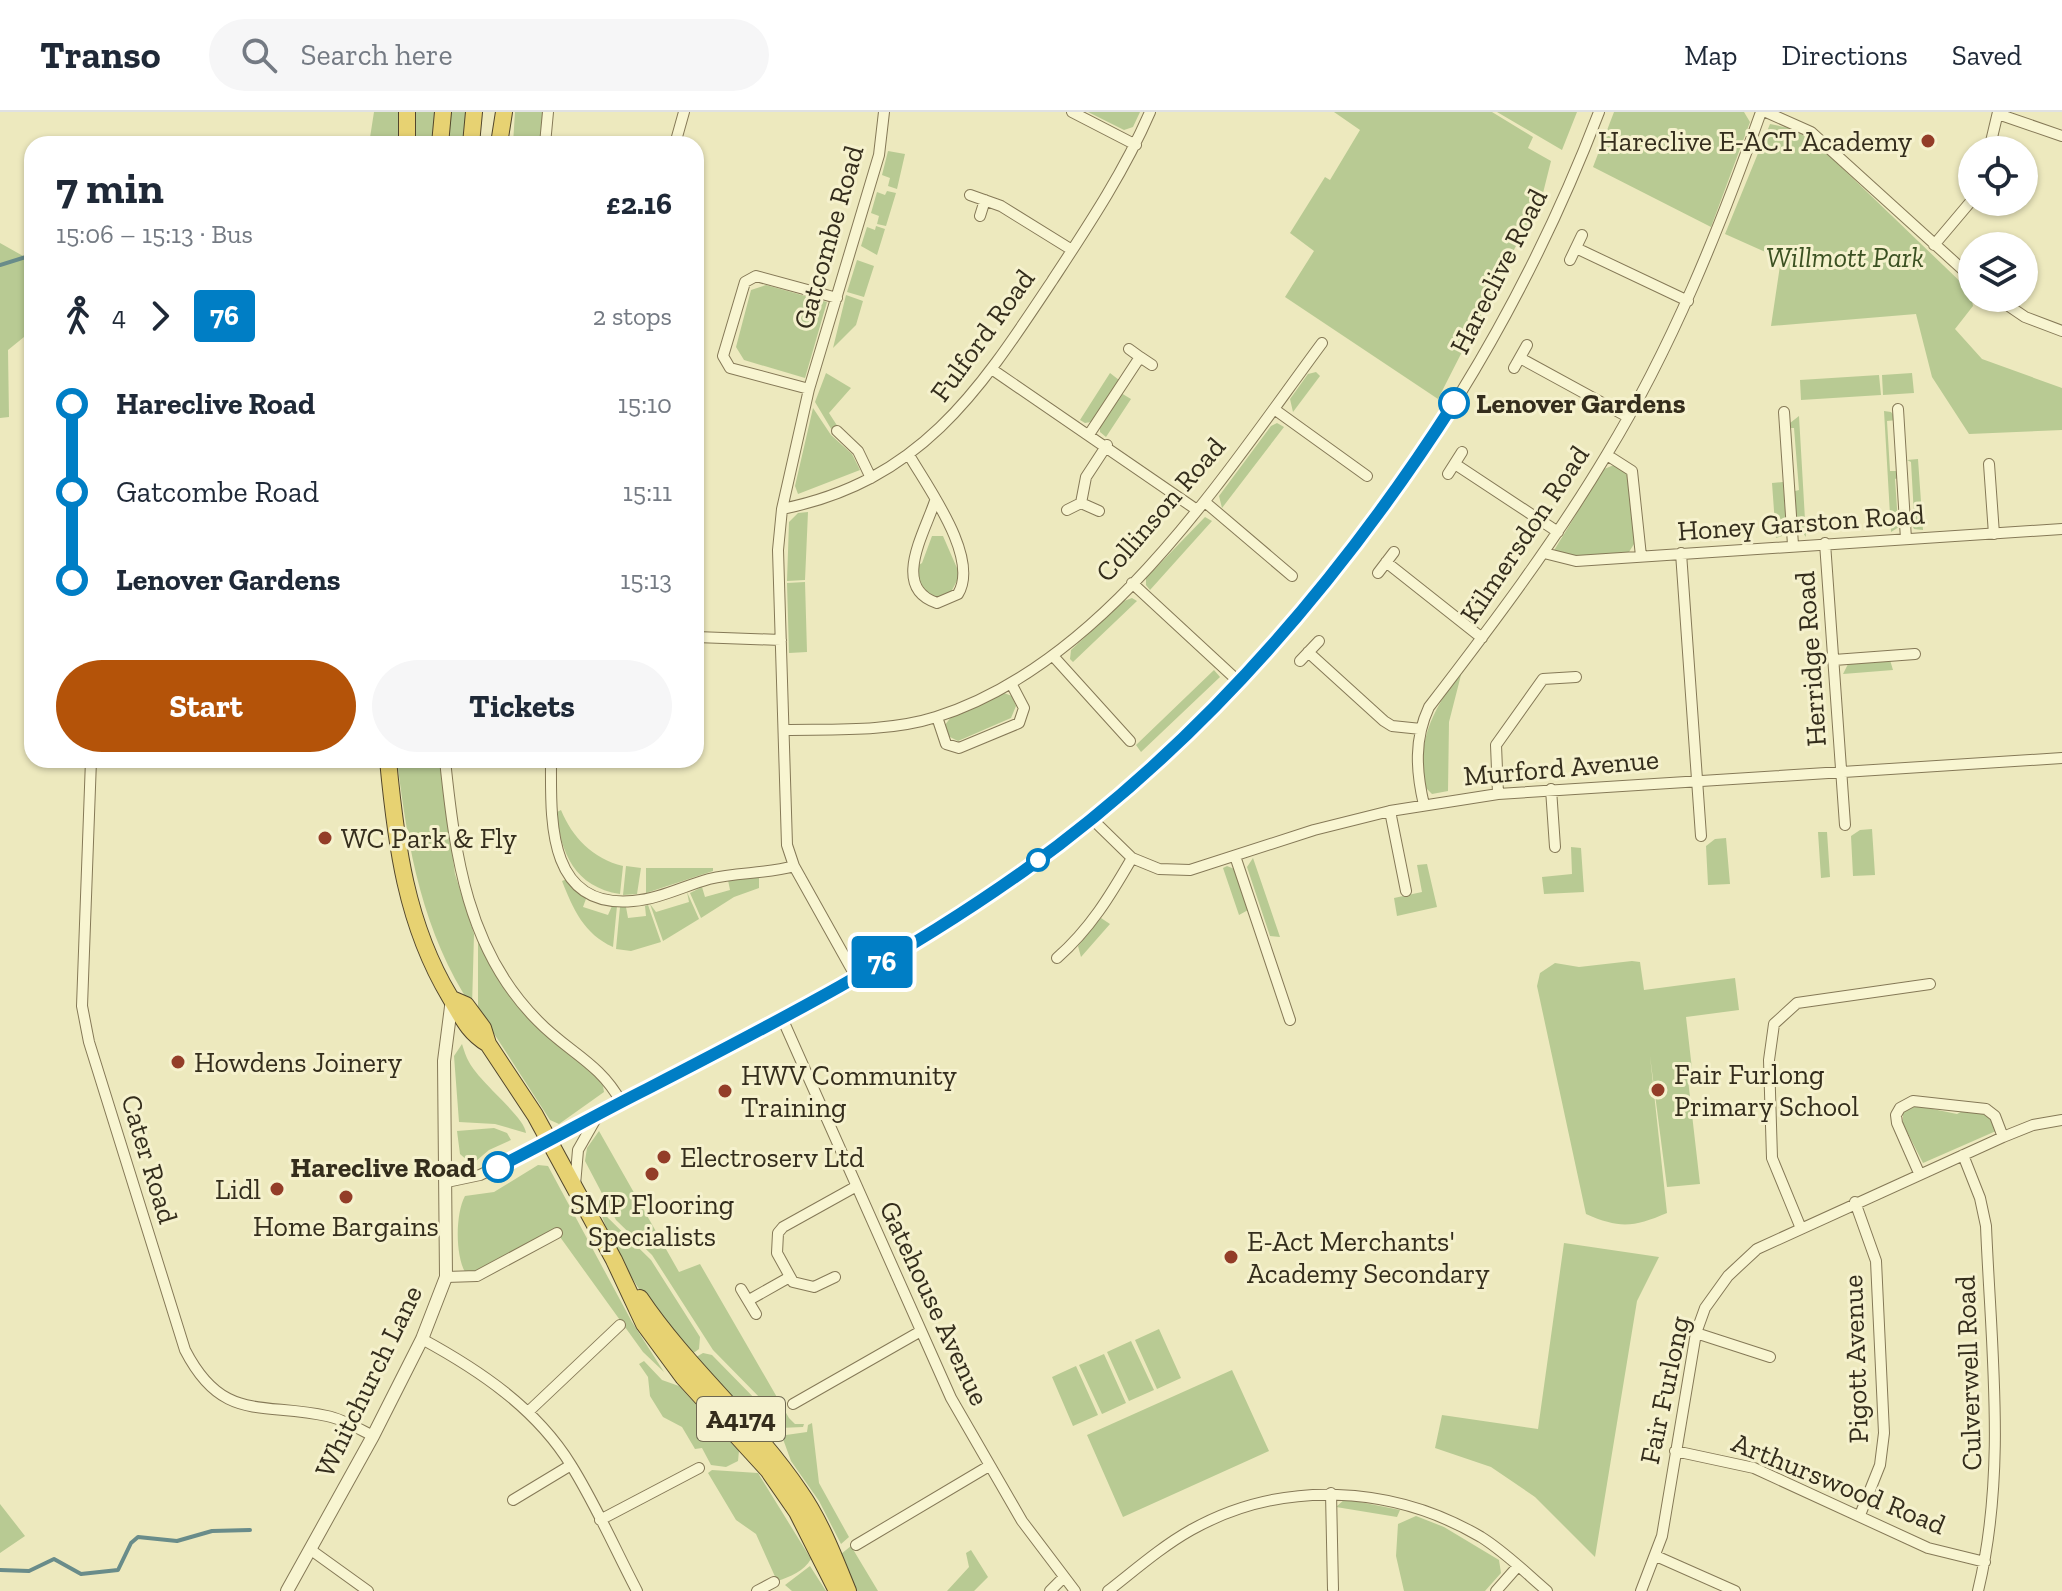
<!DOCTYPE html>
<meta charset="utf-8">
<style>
:root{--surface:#fff;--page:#f6f6f7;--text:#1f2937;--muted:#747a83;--line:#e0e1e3;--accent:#b45309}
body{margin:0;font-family:"Zilla Slab",serif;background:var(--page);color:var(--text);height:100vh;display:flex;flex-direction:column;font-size:30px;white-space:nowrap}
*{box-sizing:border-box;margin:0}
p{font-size:26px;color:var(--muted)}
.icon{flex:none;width:44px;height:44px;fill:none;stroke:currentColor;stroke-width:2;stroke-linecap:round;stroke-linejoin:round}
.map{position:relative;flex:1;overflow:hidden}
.side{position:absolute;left:24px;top:24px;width:680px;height:632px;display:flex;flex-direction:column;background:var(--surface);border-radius:24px;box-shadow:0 2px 6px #0004}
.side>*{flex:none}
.badge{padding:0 16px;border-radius:6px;font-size:28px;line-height:52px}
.buttons{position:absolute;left:1958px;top:24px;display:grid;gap:16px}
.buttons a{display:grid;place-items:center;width:80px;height:80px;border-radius:50%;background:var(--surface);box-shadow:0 2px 6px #0004;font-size:40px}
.map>.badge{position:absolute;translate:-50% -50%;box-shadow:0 0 0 4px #fff}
.legs{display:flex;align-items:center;gap:12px;height:88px;padding:0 32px;font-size:26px}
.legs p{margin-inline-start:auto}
.summary{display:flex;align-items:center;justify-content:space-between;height:136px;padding:0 32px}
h1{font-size:44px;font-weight:700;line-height:60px}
.cta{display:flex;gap:16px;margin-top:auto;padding:16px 32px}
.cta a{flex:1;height:92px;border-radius:48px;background:var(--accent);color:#fff;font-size:32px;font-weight:700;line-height:92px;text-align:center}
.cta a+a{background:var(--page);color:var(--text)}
ul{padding:0 32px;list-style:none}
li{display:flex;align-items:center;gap:28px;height:88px;font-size:30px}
li i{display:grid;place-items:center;width:12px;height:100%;margin:0 10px;background:currentColor}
li i::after{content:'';width:20px;height:20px;margin:-10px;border:6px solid;border-radius:50%;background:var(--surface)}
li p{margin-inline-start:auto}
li:first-child i{background:linear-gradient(#0000 50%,currentColor 0)}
li:last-child i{background:linear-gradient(currentColor 50%,#0000 0)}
header{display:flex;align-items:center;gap:48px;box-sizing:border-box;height:112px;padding:0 40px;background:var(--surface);border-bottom:2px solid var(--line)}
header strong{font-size:38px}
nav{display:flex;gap:44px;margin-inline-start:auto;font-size:28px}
.search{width:560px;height:72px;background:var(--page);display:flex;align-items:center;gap:20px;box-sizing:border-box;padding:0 28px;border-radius:44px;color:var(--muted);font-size:30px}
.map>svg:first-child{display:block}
.green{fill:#b8ca93}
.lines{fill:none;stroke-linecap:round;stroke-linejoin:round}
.stream{stroke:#698c8a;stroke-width:4}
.minor-casing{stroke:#857957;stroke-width:12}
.tertiary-casing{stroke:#857957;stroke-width:14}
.trunk-casing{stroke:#52462c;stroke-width:18}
.minor{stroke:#f8f5d1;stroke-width:10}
.tertiary{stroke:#f8f5d1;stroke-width:12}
.trunk{stroke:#e7d272;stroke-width:16}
.line-1-casing{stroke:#fff;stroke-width:18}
.line-1{stroke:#007ec5;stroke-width:12}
.poi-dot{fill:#933d28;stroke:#f5f1cd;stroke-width:3}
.stop-1-dot{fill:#fff;stroke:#007ec5;stroke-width:4}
.labels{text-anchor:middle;stroke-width:6;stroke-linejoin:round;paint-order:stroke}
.shield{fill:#f5f1cd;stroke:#6e6851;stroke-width:2}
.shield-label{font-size:26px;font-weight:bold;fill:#342d1c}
.poi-label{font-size:28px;fill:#342d1c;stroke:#f5f1cd;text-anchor:start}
.street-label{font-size:28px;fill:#342d1c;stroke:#f5f1cd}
.park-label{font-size:28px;font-style:italic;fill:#3b5122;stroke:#f5f1cd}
.stop-label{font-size:28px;font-weight:bold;fill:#342d1c;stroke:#f5f1cd;text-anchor:start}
</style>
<header>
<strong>Transo</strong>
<div class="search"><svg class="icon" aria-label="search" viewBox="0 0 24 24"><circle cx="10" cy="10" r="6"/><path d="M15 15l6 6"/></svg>Search here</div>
<nav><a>Map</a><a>Directions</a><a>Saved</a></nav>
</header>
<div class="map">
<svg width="2062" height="1479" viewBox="0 0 2062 1479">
<rect width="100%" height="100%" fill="#ede9be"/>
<path class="green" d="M374,0H402V32H369Z
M415,0H436L433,32H414Z
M451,0H466L464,32H447Z
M515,0H543L542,32H513Z
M1088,0H1140L1133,15L1124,18Z
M1334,0H1492L1533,25L1528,36L1551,49L1543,81L1438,287L1285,185L1314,139L1290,121L1325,65L1330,68L1360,18Z
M1497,0H1577L1562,38Z
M1614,0H1744L1750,10L1711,115L1593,55Z
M1770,12L1789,16L1813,28L1970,179L1973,194L1955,217L1982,247L2062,276V318L1969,322L1932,265L1916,202L1771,214L1781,147L1725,122Z
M888,39L905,42L897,77L888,74L890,66L882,63Z
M887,79L896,81L886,114L877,112L879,104L871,101L877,80L885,83Z
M876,114L885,117L877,143L861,134L867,115L875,118Z
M0,131L32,149V224L24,225L8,238L9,305L0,306Z
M857,148L874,154L864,185L847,180Z
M766,173L827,190L805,266L744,248L736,235L751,178Z
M846,183L863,189L856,213L833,236Z
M1316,260L1320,264L1293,300L1290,287L1308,262Z
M826,261L851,276L829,301L838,315L833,320L815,290Z
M1110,261L1119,268L1091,310L1085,311L1080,308Z
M1912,261L1914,281L1883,283L1882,263Z
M1879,263L1881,283L1801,288L1800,268Z
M1121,281L1131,287L1106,325L1100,320V313Z
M813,296L831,323L852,342L860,358L798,382L795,374Z
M1884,299L1891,300L1897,308L1887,309L1890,359H1899L1900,365L1895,367L1898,411L1902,413L1891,420Z
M1799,304L1806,425L1796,412L1795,379L1799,378L1794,316H1790V311Z
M1277,311L1284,315L1222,396L1219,384L1271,314Z
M1918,347L1923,418L1914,417L1909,407L1914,403L1911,350L1907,348Z
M1614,353L1627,360L1630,367L1634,432L1629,440L1579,444L1553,440L1604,357Z
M1783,370L1786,412L1782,424L1776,426L1772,371Z
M808,400L805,468L787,469L789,410L798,401Z
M1205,405L1212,409L1150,478L1146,473V466Z
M932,424H943L960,463L951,480L937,485L920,477L917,454L922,451Z
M805,470L807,540L789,541L787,471Z
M1132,486L1137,489L1073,550L1070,547L1071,538L1124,489Z
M1890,548L1893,558L1843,562L1848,552Z
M1214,558L1220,565L1141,640L1136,633Z
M1462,559L1449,610L1448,679L1432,682L1424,674C1417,626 1434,596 1462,559Z
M1004,581L1012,584L1016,594L1011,606L958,629L948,624L945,613L951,605Z
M397,648H440L455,762L474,822L472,895C422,819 408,737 397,648Z
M561,698C572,725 593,747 623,754L620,782C575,775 560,741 557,700Z
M1872,717L1875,763L1853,764L1851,724L1860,718Z
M1818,720H1827L1830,765L1821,766Z
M1726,726L1730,772L1708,773L1706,734L1715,727Z
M1571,735L1581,736L1584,780L1544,782L1542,765L1572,762Z
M1253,746L1280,825L1270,824L1247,755Z
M1427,752L1437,795L1397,804L1394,786L1422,780L1417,753Z
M626,754L641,756L637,782L623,783Z
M1227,754L1237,758L1250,797L1239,803L1223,756Z
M646,756H713V759L646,781Z
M759,765V776L734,785L701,806L690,781L702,775L705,785L730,778L728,768Z
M567,767L587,784L583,795L608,803L612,794H617L613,835C584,822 573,797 562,769Z
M687,780L699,807L663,829L650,792L656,800L689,790Z
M648,793L661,830L631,839L616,837L620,795H626L628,806L646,804L645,794Z
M1101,806L1110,812L1081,845L1078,834Z
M478,830L499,867L533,910L602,968L604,980L559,1012L550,1008L478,897Z
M1632,849L1640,850L1644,878L1735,866L1739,898L1686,905L1692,957L1687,959L1700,1072L1667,1075L1650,944L1667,1101C1634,1115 1620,1117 1586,1102L1537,874L1540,861L1555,851L1579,855Z
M462,932C464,938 466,945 469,950C480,971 525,1005 526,1021L495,1012L459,1010L454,944Z
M1913,993L1957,1002C1975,990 1991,1002 1996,1019L1923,1051L1903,1012V1001Z
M494,1016L507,1021L511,1028L489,1038L476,1049H468L460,1042L457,1019Z
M599,1019L679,1160L700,1152L789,1306L795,1312H804L803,1315L780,1316L767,1293L713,1238L652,1143L616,1108L585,1049L587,1036Z
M538,1053L548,1054L632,1210L664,1260L643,1240L555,1118L467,1163C455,1147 455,1102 465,1084L494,1080Z
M600,1098L651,1148L700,1225L699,1237L688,1245C654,1199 617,1153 600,1098Z
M1564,1131L1659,1145L1637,1189L1595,1445L1535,1385L1491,1355L1435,1336L1442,1303L1538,1317Z
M1159,1217L1181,1266L1157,1277L1135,1228Z
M1131,1229L1154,1278L1129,1289L1107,1240Z
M703,1241L712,1243L763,1295L775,1316L764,1328L691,1248Z
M1104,1242L1126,1291L1102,1302L1079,1253Z
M644,1249L662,1268L679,1274L739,1339L738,1349L726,1355L711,1353L702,1336L695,1337L682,1315L663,1305L650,1284L648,1265L639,1252Z
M1076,1254L1098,1303L1073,1314L1052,1265Z
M1232,1258L1269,1339L1123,1405L1087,1323Z
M812,1311L819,1371L849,1425L841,1432L819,1389L791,1349L783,1327L786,1323L807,1320L808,1313Z
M712,1358L758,1361L811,1447C804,1459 790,1465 777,1469L756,1422L736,1408L708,1361Z
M1345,1387L1400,1398L1397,1405L1336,1395Z
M0,1392L25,1424L0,1441Z
M1416,1404L1444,1415L1499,1448L1501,1461L1485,1479H1404L1396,1444L1398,1412Z
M851,1434L878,1479H855L841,1442Z
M971,1438L988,1465L974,1479H947L969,1455L966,1441Z
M810,1454L826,1479H792L785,1473Z"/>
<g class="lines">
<path class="stream" d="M0,153L32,143
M0,1458L29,1459L54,1447L81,1462L118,1458L131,1431L138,1425L177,1429L212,1419L250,1418"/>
<defs>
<path id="minor" d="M1072,0L1136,33
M1766,0L1811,20L1972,166
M1998,2L2062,24
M545,32L548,0
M675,32L684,0
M1989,38L1998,0
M970,83L1001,94L1072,138
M980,104L985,88
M1934,133L1972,88
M1576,136L1688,189
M1570,148L1582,123
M1997,186L2025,205L2062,219
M1140,245L1152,253
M1520,246L1628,305
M1514,256L1527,233
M993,258L1197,398
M809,277L730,256L723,244L745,170L756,164L837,186
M1274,297L1367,364
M1898,297L1906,427
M1784,300L1793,433
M837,319L858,339L871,366
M1090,321L1140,245L1129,237
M909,343C928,376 980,446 958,482L937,491C891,476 924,422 935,389
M1607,343L1632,359L1641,444
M1455,352L1558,420
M1989,352L1994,422
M1448,362L1462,340
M1205,390L1292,464
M1081,391L1099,399
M782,397C921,369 979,279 1052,169C1088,114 1124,60 1150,0
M1067,398L1081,391L1086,365L1107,333
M1825,431L1845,713
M1544,441L1576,449L2062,417
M1681,441L1701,724
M1386,450L1482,526
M1378,461L1394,440
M1132,471L1238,569
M696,525L781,528
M1308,540L1384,609L1392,614L1421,617
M1054,545L1130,629
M1834,548L1915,542
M1300,549L1319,529
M937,605L946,632L959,636L1019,611L1024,596L1012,573
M785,618C834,617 889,620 936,605C1104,552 1222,366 1322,231
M91,648L82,894L89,930L185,1238C222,1310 260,1290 327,1304C343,1307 359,1317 373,1324
M445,648C455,743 467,838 538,909C568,940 600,951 621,990
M551,648C551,706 546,797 633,789C659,787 684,774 709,767C738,760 767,762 794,754
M1551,677L1555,735
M1498,682L1496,633L1543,567L1576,565
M1424,693C1416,659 1414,627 1429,595C1492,513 1554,431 1607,342C1672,235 1719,118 1761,0
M1390,699L1406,779
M1091,706L1132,746L1159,757L1190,758L1314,718L1390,699L1498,682L2062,646
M1235,744L1290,908
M1057,846C1090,817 1110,784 1132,746
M856,865L794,754L787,733L778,438L782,397L809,277L879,43L884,0
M782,906L951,1286L1022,1409L1075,1479
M1963,1043L1980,1086L1986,1114C1991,1237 2007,1359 1978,1479
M1919,1061L1897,1011L1896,1003L1900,996L1913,989L1986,997L1995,1004L2003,1025
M447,1070L480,1063L536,1036C702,949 877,867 1028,755C1285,565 1485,298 1599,0
M575,1073L578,1038L598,1003
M1855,1090L1876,1149L1884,1321L1880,1353L1860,1403
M1800,1114L1772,1046L1769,948L1774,912L1797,891L1930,872
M446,1165L477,1164L557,1121
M835,1165L814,1175L793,1170L777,1141L778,1121L783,1115L855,1075
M741,1177L756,1202
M749,1188L788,1166
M1696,1221L1770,1245
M422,1227C479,1258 536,1296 571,1353C596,1393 615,1437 637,1479
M793,1292L921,1219
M528,1300L620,1213
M1675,1339L1754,1356L1928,1436L1985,1450
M1331,1381L1333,1477
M513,1388L571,1353
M600,1408L699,1356
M856,1433L989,1354
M311,1438L368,1479
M1656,1444L1735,1479
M757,1479L774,1470
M1050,1479L1063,1466
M1108,1479C1135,1458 1161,1435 1191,1418C1282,1367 1393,1373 1481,1425C1505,1440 1526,1461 1547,1479
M1496,1479L1518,1454
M1641,1479L1662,1424L1696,1221L1705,1196L1728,1164L1757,1137L2003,1025L2033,1013L2062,1008"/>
<path id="tertiary" d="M287,1479L373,1324L422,1227L446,1165L444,949L452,887"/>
<path id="trunk" d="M407,0V32
M440,32L443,0
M471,32L474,0
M499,32L504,0
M388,648C396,732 406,812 450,885C462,905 468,920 488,932
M452,887L466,893L483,916L488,932L535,1003L614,1148L644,1212L683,1265L768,1358L797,1400L837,1479
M640,1186C687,1256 753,1310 800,1380C821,1410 834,1445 848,1479"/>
</defs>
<use href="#minor" class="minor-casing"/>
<use href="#tertiary" class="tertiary-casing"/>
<use href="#trunk" class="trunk-casing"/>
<use href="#minor" class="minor"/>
<use href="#tertiary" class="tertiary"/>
<use href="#trunk" class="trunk"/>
</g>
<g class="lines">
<defs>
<path id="line-1" d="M498,1055C548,1030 597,1002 647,977C777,910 906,843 1025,758C1198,634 1340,469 1454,291"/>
</defs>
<use href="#line-1" class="line-1-casing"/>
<use href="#line-1" class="line-1"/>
</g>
<g class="poi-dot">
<circle cx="1928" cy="29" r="8"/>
<circle cx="325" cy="726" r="8"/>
<circle cx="178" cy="950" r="8"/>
<circle cx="1658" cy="978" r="8"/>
<circle cx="725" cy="979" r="8"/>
<circle cx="664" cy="1045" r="8"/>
<circle cx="652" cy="1062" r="8"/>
<circle cx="277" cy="1077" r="8"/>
<circle cx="346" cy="1085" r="8"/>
<circle cx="1231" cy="1145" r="8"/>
</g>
<g class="stop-1-dot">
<circle cx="1454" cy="291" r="14"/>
<circle cx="1038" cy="748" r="10"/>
<circle cx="498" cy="1055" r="14"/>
</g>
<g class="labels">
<rect class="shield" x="697" y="1285" width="88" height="44" rx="6"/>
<g class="shield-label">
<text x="741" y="1316">A4174</text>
</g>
<g class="poi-label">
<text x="1912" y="39" text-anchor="end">Hareclive E-ACT Academy</text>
<text x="341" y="736">WC Park &amp; Fly</text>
<text x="194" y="960">Howdens Joinery</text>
<text x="1674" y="972">Fair Furlong<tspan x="1674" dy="32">Primary School</tspan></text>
<text x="741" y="973">HWV Community<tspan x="741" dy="32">Training</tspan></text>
<text x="680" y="1055">Electroserv Ltd</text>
<text x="261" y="1087" text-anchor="end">Lidl</text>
<text x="652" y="1102" text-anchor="middle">SMP Flooring<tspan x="652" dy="32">Specialists</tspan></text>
<text x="346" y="1124" text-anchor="middle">Home Bargains</text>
<text x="1247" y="1139">E-Act Merchants'<tspan x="1247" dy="32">Academy Secondary</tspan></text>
</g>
<g class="street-label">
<text transform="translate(828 125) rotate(-74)" y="10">Gatcombe Road</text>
<text transform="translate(1498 159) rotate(-63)" y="10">Hareclive Road</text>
<text transform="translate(982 223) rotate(-54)" y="10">Fulford Road</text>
<text transform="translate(1160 397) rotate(-49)" y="10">Collinson Road</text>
<text transform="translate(1801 410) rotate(-4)" y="10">Honey Garston Road</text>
<text transform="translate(1524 422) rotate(-56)" y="10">Kilmersdon Road</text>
<text transform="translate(1810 547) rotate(-94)" y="10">Herridge Road</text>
<text transform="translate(1561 655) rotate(-5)" y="10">Murford Avenue</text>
<text transform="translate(150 1047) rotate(73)" y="10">Cater Road</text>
<text transform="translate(935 1191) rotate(65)" y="10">Gatehouse Avenue</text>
<text transform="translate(1855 1247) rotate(-92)" y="10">Pigott Avenue</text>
<text transform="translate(1968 1261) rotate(-92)" y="10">Culverwell Road</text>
<text transform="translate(368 1269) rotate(-64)" y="10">Whitchurch Lane</text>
<text transform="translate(1664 1278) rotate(-78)" y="10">Fair Furlong</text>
<text transform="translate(1839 1371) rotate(22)" y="10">Arthurswood Road</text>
</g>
<g class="park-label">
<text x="1845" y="155">Willmott Park</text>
</g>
<g class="stop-label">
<text x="1476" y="301">Lenover Gardens</text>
<text x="476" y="1065" text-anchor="end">Hareclive Road</text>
</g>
</g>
</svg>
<div class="buttons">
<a><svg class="icon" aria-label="locate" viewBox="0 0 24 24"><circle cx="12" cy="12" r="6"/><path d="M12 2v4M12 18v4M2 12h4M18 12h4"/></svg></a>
<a><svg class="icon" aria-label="layers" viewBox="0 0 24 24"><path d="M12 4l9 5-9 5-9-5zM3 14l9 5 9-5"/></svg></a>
</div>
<b class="badge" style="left:882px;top:850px;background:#007ec5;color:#fff">76</b>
<section class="side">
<div class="summary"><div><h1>7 min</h1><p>15:06 – 15:13 · Bus</p></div><b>£2.16</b></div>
<div class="legs"><svg class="icon" aria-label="walk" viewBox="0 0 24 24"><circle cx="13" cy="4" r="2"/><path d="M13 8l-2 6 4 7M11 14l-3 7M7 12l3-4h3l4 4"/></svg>4<svg class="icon" aria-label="forward" viewBox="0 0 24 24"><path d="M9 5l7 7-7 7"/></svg><b class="badge" style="background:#007ec5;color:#fff">76</b><p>2 stops</p></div>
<ul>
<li><i style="color:#007ec5"></i><b>Hareclive Road</b><p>15:10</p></li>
<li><i style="color:#007ec5"></i><span>Gatcombe Road</span><p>15:11</p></li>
<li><i style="color:#007ec5"></i><b>Lenover Gardens</b><p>15:13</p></li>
</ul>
<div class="cta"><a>Start</a><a>Tickets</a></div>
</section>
</div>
